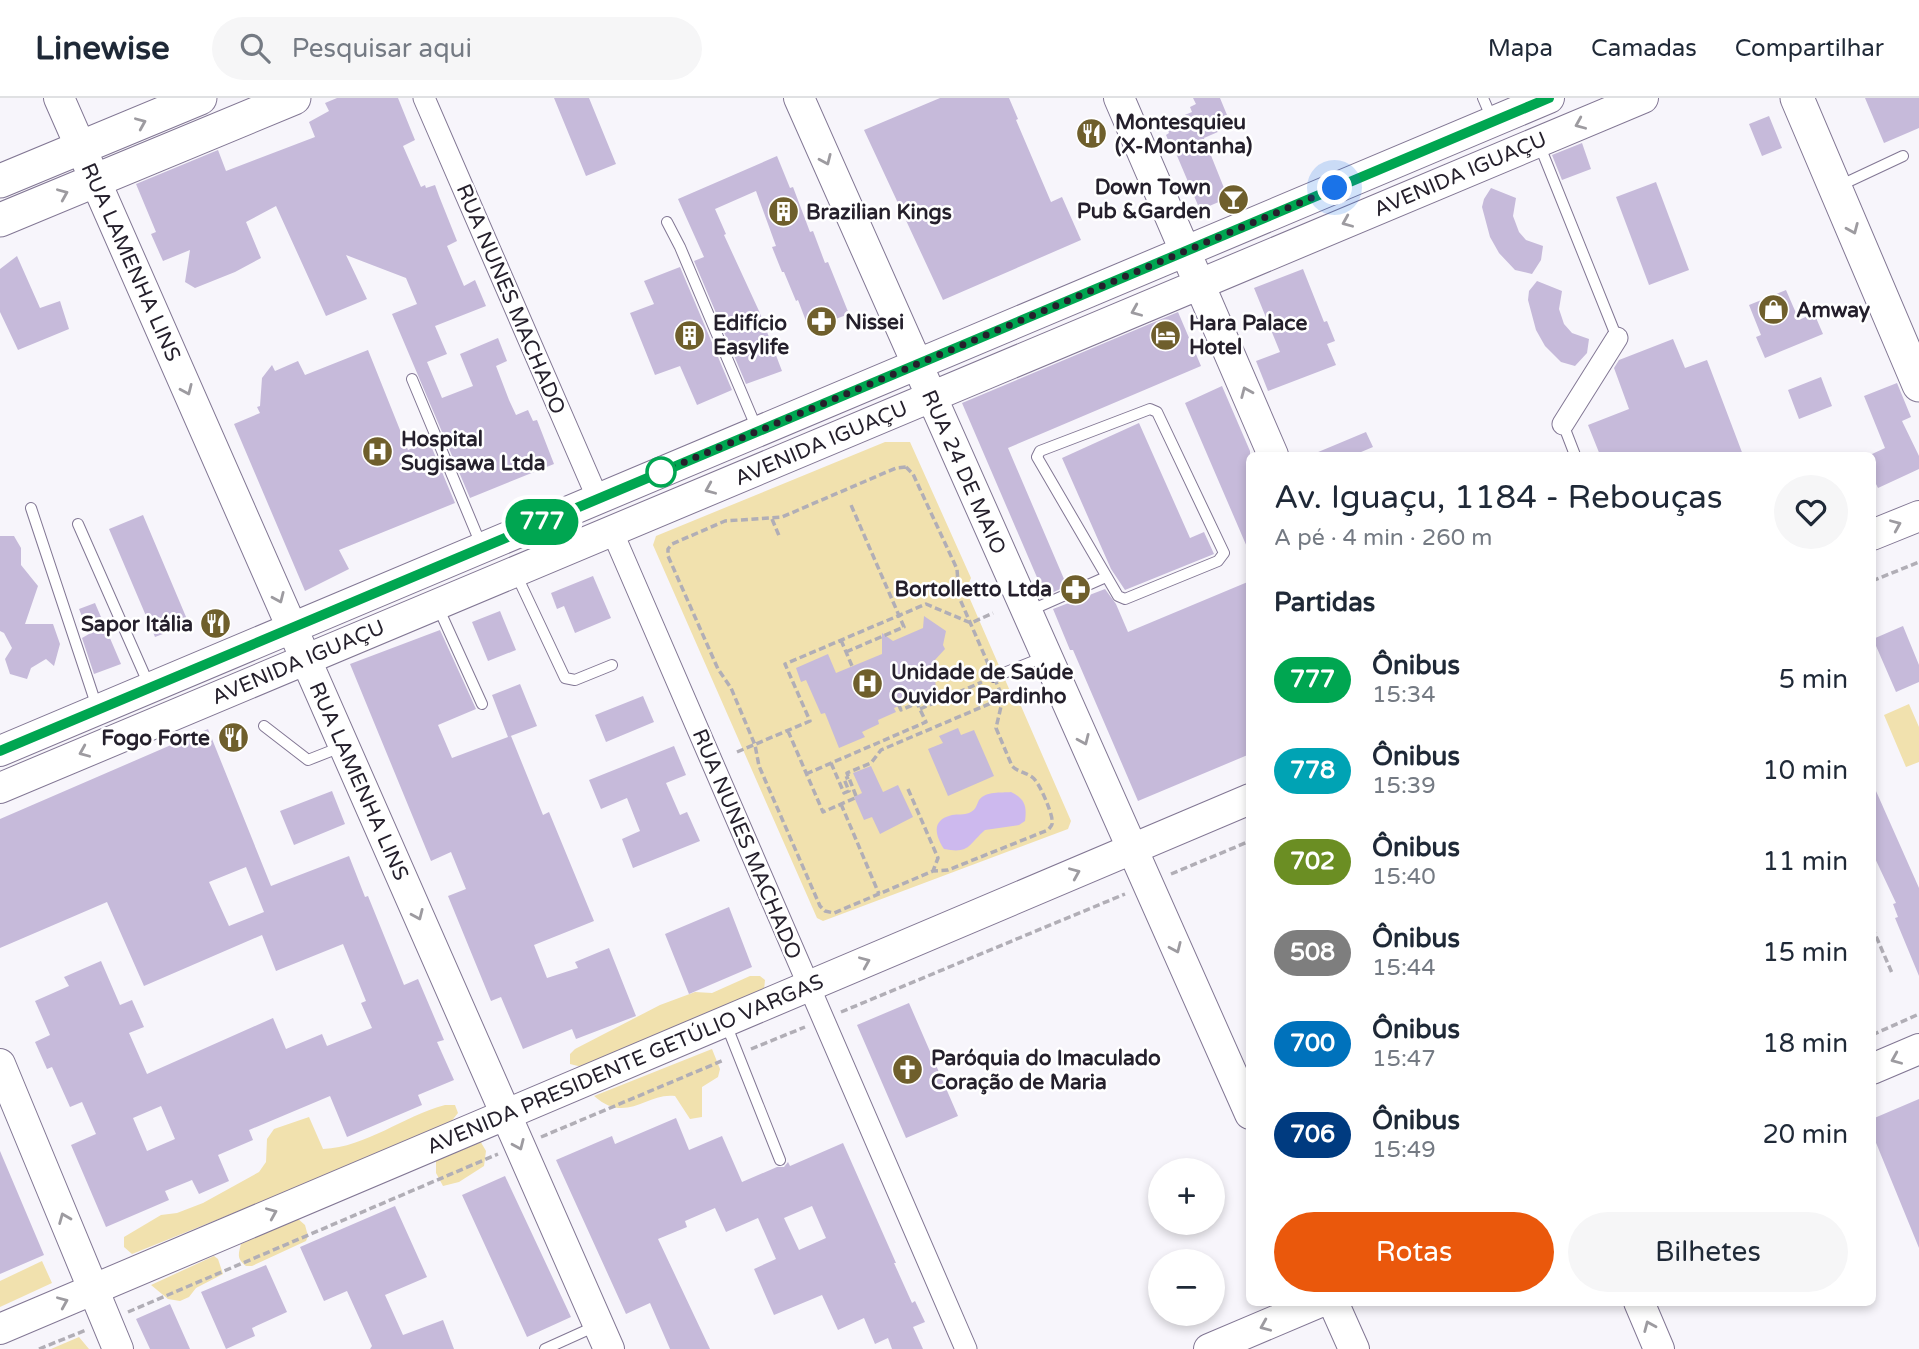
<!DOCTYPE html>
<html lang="pt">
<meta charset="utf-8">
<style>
:root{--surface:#fff;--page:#f6f6f7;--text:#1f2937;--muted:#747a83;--line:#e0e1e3;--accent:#ea580c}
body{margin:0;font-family:"Varela Round",sans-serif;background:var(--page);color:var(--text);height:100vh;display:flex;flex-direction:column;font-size:26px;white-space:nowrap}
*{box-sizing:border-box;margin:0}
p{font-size:23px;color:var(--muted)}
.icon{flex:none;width:38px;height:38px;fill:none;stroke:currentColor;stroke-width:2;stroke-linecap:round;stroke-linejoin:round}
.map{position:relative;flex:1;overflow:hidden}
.panel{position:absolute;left:1246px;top:354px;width:630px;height:854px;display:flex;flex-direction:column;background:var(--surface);border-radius:10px;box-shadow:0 4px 10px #0003}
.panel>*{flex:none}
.badge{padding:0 14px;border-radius:23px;font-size:24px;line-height:46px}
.fabs{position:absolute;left:1148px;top:1060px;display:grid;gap:14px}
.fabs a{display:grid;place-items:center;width:77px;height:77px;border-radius:50%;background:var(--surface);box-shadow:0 4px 10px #0003;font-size:35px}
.you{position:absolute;width:35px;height:35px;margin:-18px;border:5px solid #fff;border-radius:50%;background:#1a73e8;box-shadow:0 0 0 10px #1a73e833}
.map>.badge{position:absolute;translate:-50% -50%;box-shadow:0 0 0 4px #fff}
h2{padding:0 28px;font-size:26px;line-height:63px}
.round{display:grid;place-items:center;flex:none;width:74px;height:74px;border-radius:37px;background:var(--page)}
.summary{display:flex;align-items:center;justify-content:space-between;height:119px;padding:0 28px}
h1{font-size:33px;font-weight:600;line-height:52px}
.action{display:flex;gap:14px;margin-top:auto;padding:14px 28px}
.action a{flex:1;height:80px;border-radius:42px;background:var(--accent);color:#fff;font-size:28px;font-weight:600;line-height:80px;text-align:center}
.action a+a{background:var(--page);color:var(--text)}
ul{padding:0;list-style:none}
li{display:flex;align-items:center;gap:21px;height:91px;padding:0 28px}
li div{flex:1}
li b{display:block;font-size:26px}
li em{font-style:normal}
li .badge{min-width:77px;font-weight:700;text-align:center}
header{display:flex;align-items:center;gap:42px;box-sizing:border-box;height:98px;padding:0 35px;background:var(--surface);border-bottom:2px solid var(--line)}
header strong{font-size:33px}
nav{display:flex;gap:38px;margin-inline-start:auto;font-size:24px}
.search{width:490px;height:63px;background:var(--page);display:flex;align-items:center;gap:18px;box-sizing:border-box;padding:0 24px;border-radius:38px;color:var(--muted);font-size:26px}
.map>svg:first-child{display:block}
.green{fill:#f1e1ae}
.water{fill:#cdb9ee}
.building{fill:#c6bada;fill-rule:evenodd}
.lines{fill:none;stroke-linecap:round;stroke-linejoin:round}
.lane-casing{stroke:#827794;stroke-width:12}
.street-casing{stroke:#827794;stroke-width:23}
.secondary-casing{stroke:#827794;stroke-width:32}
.primary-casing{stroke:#827794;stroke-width:35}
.path{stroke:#b1aeb6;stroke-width:3.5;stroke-dasharray:7 3.5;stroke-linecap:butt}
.lane{stroke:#fff;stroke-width:10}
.street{stroke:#fff;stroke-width:21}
.secondary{stroke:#fff;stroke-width:30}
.primary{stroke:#fff;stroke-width:33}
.oneway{stroke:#9d9ba0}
.line-casing{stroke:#fff;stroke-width:16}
.line{stroke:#00a651;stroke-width:10}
.walk{stroke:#25202c;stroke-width:7;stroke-dasharray:0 12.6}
.stop-dot{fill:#fff;stroke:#00a651;stroke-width:3.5}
.labels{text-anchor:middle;stroke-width:5;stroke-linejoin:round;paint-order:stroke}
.poi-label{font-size:21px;font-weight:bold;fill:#25202c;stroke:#fff;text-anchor:start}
.street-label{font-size:21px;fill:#25202c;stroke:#fff}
</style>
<header>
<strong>Linewise</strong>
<div class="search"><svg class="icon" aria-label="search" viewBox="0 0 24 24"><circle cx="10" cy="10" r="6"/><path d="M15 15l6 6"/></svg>Pesquisar aqui</div>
<nav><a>Mapa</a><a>Camadas</a><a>Compartilhar</a></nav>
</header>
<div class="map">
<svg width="1919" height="1251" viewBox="0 0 1919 1251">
<rect width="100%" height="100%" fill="#f7f5fb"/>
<path class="green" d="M885,344H910L971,480L966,492L1010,593L1014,592L1071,723L1068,731L823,823L817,820L653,447L656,438Z
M1909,606L1919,629V664L1906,669L1884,617Z
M750,878H760L765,882L764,892L582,969L570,966V956L575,951L660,907L695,894L712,895Z
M712,951L720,971L718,979L702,989V1019L690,1021L675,998C646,994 627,1027 594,998Z
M445,1007H455L458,1015L450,1025L335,1074L132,1156L124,1149V1139L161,1117L177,1115L203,1105L259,1074L266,1064L267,1041L274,1031L309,1019L323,1051C367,1049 403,1018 445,1007Z
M479,1041L486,1053L484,1068L459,1084L443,1088L436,1075V1059Z
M297,1120L305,1127L308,1138L306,1143L252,1168H246C237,1161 238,1157 241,1146Z
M214,1158L218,1161L223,1176L196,1190L189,1199L180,1203L168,1201L151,1187Z
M42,1163L52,1185L0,1209V1183Z
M79,1239L89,1251H51Z"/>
<path class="water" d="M1011,694C1025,701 1027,708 1025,723L1019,727L985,732C968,747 970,756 944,751C935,737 931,722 952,717C958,716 964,717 969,715C976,712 976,708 979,702C986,693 1001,695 1011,694Z"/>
<path class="building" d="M337,0H398L415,42L403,48L421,89L425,87L426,90L435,87L439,98L457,143L447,148L464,188L475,182L486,208L435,228L447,256L427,264L442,300L473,288L460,256L498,240L507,263L496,268L509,302L516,317L528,312L533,323L537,322L554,366L470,400L392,216L417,206L406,180L346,157L367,201L326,218L276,108L246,124L261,160L235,174L195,190L185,184L190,152L163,163L151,136L156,134L136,86L218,52L226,73L315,39L309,24L329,13L325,5Z
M554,0H589L616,66L586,78Z
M940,0H1009L1018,21L1016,22L1051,104L1062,99L1081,142L943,202L864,32Z
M1193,0H1220L1227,17L1223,19L1227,30L1204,40L1228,100L1200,112L1175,53L1173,54L1166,37L1169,35L1165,25L1192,14L1190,9L1196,6Z
M1865,0H1919V30L1884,45Z
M1769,18L1782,50L1762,58L1749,26Z
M1582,45L1591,71L1562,82L1552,57Z
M777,58L790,90L793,89L810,134L813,133L825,165L828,164L849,216L809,231L798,202L796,203L784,174H782L772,149L776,148L756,93L715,111L726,136L724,137L759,213L782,273L746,286L694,163L704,159L678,101Z
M1656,84L1689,172L1649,187L1616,99Z
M1491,90L1516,100L1513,118L1519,134L1526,142L1543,148L1541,162L1532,176L1515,172L1499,155L1490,139L1482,109L1484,101Z
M17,158L40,210L60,203L69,231L18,252L0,214V171Z
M680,169L732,292L697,307L680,268L655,277L630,215L654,206L644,183Z
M1303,171L1324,224L1327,223L1335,243L1327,246L1336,267L1268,293L1256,263L1280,254L1254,190Z
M1537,183L1562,193L1559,211L1564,226L1572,235L1589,241L1587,255L1575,268L1561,264L1545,248L1536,232L1528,202L1529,193Z
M1786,192L1799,222L1814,215L1823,236L1765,260L1756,239L1761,237L1749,207Z
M1178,214L1201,268L1008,350L1067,488L1045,498L962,305Z
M1673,241L1685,270L1707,262L1743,357H1600L1588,327L1629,311L1614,270L1619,262Z
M368,252L408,352L429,343L455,405L339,452L349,471L305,493L234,326L260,315L257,309L260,308L262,280L272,267L275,273L298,263L305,277Z
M1821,279L1832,308L1799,321L1788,292Z
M1897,285L1911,319L1902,323L1919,358V371L1878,390L1872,378V356L1885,350L1864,298Z
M1222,288L1250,353V456L1185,305Z
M1139,325L1190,440L1204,434L1214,456L1125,492L1111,471L1062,360Z
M1366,334L1373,349L1354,357H1311Z
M143,417L189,526L155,539L109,431Z
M0,438H14L21,450V467L38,488L25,526H53L60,546L54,568L46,561L31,570L27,581L10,576L5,561L12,550L4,535L0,533Z
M593,478L611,520L575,535L564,508L557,511L551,495Z
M1250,483V656L1138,703L1073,552H1070L1053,511L1105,491L1116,506L1128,534Z
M95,505L121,566L94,576L82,540L89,536L79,511Z
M500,513L516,552L488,563L472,524Z
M924,518L946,533L943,547L945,551L934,563L936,592L894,610L896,614L878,622L879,626L862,634L865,639L839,650L825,615L821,616L806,582L801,584L796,570L828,556L836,575L882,556V535L893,543L923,530Z
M1903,528L1919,567V584L1896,594L1873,541Z
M440,532L476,611L438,627L452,660L511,638L543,717L549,714L594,823L534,847L547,880L578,870L575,864L609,850L636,918L576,941L572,931L523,951L501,899L491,903L448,798L466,791L451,754L431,763L350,566Z
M520,586L537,628L508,639L492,597Z
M643,598L654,624L606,644L595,617Z
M958,630L961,637L974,632L994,678L948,698L928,651L943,645L939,638Z
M208,631L271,788L349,758L365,799L368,798L404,887L418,881L444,942L437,944L454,982L418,997L422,1007L347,1039L330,998L249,1032L253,1042L218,1057L229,1083L199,1096L192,1082L165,1093L169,1102L106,1129L71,1047L96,1036L82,1004L70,1009L52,969L47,971L35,944L50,937L35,903L69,888L64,879L101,863L120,907L132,902L144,929L129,935L147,976L273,920L286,951L322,936L327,948L372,930L361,905L366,903L343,846L276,873L262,837L144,888L107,804L0,850V721ZM246,769L264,814L229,828L209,784ZM161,1008L175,1041L147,1053L133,1020Z
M674,648L686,677L666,685L680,717L687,714L700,743L633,770L622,741L640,733L627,700L601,711L589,682Z
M871,668L883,694L898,687L913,719L880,736L872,719L864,722L854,699L862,695L853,675Z
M1872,684L1919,790V878L1895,820L1898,819L1893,806L1896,805L1872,754Z
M332,693L345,726L294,747L280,713Z
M729,809L752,869L689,896L665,836Z
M909,905L958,1018L906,1040L857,927Z
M1919,1001V1150L1872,1035V1021Z
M676,1020L689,1052L722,1038L742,1084L777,1069H784L788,1064L790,1068L843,1045L896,1165H894L912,1205L915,1203L925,1224L913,1229L923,1251H892L888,1240L875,1246L864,1220L838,1232L822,1197L774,1217L754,1171L776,1161L758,1120L726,1134L715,1110L685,1123L687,1129L658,1141L710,1251H670L650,1205L626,1216L556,1062L612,1038L615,1046ZM812,1108L826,1140L799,1152L784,1120Z
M0,1053L44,1157L0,1176Z
M505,1078L571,1219L527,1239L462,1097Z
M395,1108L427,1179L385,1197L403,1237L443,1222L454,1251H370L372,1248L347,1193L324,1203L300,1149Z
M266,1167L287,1214L252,1230L255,1238L226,1251L201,1194Z
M170,1206L190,1251H150L136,1221Z"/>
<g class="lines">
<defs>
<path id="lane" d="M1483,0L1492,21
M1539,46L1617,240
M1839,88L1903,58
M667,124L680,149L757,331
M412,281L482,449
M1150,311L1157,314L1224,455L1218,463L1125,501L1118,498L1037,359L1040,353Z
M1563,326L1575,357
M31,410L97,609
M78,426L149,587
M516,476L565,580L575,582L612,567
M438,509L482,606
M1029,513L1106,479
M994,579L1044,559
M264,628L308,662L341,649
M726,926L780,1062
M545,1251L596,1228"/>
<path id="street" d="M424,0L598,401
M1563,326L1617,240
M612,433L966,1251"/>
<path id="secondary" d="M59,0L609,1251
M799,0L1250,1016
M1119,0L1273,357
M1872,437L1919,418
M0,653L1549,0
M0,690L1643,0
M0,966L118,1251
M1872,971L1919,951
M1333,1204L1354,1251
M1639,1204L1659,1251
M0,1231L1250,701
M1209,1251L1320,1204"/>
<path id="primary" d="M1797,0L1919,287
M0,83L200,0
M0,122L294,0"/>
</defs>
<use href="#lane" class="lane-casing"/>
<use href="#street" class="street-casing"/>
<use href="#secondary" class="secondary-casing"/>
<use href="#primary" class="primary-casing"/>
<path class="path" d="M906,369L913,376L957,471L959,499L1003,600L996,630L1012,668C1018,674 1025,674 1032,679C1039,683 1051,713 1052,721C1053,727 1052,727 1048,732L948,772L933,773L834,815L825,813L820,808L759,668L755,647L731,590L718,571L668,458V451L672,446L725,423L782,419L896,370Z
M772,421L780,440
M1872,483L1919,464
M841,542L852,568
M846,554L904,529L851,407
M920,611L982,584
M788,633L823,714L855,700
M737,654L810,623L785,566L926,506L971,525L993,515
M831,665L844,695L849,693L844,681L849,679
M806,676L926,624L917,605L901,612L895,599
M908,691L938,760L933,773
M856,698L847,675L871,665L881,652L1003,600L1018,601L1029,596
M841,706L879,796
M1171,776L1250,743
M1872,829L1892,875
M841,914L1125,796
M1872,937L1919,916
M751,951L805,929
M541,1039L724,962
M128,1214L498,1056
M39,1251L86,1232"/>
<use href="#lane" class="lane"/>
<use href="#street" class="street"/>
<use href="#secondary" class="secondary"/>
<use href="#primary" class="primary"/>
</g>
<defs><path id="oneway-chevron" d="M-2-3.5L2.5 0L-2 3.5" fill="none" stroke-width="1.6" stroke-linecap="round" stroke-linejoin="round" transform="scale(1.75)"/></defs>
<g class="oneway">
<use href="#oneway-chevron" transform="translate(141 25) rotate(-23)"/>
<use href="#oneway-chevron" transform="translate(1580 26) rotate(157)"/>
<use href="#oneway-chevron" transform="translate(826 62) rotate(66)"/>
<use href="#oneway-chevron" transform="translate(63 96) rotate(-23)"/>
<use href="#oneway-chevron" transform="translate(1347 124) rotate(157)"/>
<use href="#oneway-chevron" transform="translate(1853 131) rotate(67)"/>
<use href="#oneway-chevron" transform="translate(1136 213) rotate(157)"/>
<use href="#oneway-chevron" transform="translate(187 292) rotate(66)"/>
<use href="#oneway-chevron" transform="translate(1246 294) rotate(-113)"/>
<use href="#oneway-chevron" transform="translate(710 391) rotate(157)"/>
<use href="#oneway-chevron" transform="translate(1896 427) rotate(-23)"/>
<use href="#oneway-chevron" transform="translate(279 500) rotate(66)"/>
<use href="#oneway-chevron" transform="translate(1084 642) rotate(66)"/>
<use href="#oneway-chevron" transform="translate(84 654) rotate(157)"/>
<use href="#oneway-chevron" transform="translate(1075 775) rotate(-23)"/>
<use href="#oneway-chevron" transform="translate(418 817) rotate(66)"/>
<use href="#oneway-chevron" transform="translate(1176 850) rotate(66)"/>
<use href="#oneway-chevron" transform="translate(865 864) rotate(-23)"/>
<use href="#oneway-chevron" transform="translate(1896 961) rotate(157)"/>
<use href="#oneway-chevron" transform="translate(519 1047) rotate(66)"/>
<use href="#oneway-chevron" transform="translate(272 1115) rotate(-23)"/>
<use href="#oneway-chevron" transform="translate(64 1120) rotate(-112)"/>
<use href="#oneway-chevron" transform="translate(63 1204) rotate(-23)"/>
<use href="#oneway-chevron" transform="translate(1265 1228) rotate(157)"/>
<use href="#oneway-chevron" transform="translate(1649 1228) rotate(-113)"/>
</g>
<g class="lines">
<defs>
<path id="line" d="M0,653L1549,0"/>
</defs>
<use href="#line" class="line-casing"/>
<use href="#line" class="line"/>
<path class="walk" d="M661,374L1335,90"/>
</g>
<defs>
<symbol id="restaurant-disc" viewBox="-11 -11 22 22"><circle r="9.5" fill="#6f5f2c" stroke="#fff"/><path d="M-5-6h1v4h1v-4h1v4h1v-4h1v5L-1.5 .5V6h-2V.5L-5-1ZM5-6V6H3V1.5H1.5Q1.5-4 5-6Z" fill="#fff"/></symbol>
<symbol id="bar-disc" viewBox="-11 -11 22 22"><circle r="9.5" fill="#6f5f2c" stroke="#fff"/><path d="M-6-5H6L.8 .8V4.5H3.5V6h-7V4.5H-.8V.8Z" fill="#fff"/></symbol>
<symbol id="building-disc" viewBox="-11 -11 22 22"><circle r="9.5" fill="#6f5f2c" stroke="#fff"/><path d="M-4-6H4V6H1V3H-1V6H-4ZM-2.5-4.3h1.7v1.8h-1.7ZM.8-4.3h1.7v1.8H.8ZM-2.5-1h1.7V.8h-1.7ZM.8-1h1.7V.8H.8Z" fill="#fff"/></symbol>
<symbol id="shop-disc" viewBox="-11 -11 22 22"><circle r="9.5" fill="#6f5f2c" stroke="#fff"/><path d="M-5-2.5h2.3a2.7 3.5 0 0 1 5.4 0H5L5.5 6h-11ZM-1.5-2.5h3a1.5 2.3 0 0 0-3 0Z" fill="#fff"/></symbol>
<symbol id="pharmacy-disc" viewBox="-11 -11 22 22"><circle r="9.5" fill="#6f5f2c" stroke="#fff"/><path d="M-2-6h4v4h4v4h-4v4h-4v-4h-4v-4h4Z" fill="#fff"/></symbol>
<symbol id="hotel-disc" viewBox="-11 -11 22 22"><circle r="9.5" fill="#6f5f2c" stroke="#fff"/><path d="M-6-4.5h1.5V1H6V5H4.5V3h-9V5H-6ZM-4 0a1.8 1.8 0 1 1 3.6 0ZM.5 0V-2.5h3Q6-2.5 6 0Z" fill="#fff"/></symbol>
<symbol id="hospital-disc" viewBox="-11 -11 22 22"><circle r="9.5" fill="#6f5f2c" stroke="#fff"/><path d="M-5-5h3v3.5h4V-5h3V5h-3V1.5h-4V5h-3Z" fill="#fff"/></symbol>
<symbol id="church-disc" viewBox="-11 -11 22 22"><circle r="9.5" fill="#6f5f2c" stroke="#fff"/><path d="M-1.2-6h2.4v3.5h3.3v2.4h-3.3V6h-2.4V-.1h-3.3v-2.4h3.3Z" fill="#fff"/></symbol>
</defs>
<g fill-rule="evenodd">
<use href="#restaurant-disc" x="1074" y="18" width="35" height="35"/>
<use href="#bar-disc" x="1216" y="84" width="35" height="35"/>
<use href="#building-disc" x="766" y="96" width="35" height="35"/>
<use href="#shop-disc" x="1756" y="194" width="35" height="35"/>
<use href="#pharmacy-disc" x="804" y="206" width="35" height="35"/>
<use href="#building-disc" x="672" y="220" width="35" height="35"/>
<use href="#hotel-disc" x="1148" y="220" width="35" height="35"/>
<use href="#hospital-disc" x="360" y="336" width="35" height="35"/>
<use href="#pharmacy-disc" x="1058" y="474" width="35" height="35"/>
<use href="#restaurant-disc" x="198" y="508" width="35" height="35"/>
<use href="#hospital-disc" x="850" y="568" width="35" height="35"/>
<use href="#restaurant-disc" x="216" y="622" width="35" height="35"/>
<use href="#church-disc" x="890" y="954" width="35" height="35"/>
</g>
<circle class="stop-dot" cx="661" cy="374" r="14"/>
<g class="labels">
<g class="poi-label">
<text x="1115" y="31">Montesquieu<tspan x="1115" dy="24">(X-Montanha)</tspan></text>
<text x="1211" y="96" text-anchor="end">Down Town<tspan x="1211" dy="24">Pub &amp;Garden</tspan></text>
<text x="806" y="121">Brazilian Kings</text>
<text x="1796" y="219">Amway</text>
<text x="845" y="231">Nissei</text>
<text x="713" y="232">Edifício<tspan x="713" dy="24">Easylife</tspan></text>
<text x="1189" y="232">Hara Palace<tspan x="1189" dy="24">Hotel</tspan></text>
<text x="401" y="348">Hospital<tspan x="401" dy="24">Sugisawa Ltda</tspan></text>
<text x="1052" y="498" text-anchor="end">Bortolletto Ltda</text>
<text x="193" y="533" text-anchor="end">Sapor Itália</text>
<text x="891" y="581">Unidade de Saúde<tspan x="891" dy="24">Ouvidor Pardinho</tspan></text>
<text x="210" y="647" text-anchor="end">Fogo Forte</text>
<text x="931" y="967">Paróquia do Imaculado<tspan x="931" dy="24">Coração de Maria</tspan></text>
</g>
<g class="street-label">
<text transform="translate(1460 76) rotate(-23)" y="7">AVENIDA IGUAÇU</text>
<text transform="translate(131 164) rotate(66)" y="7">RUA LAMENHA LINS</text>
<text transform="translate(511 201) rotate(67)" y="7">RUA NUNES MACHADO</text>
<text transform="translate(821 345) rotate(-23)" y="7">AVENIDA IGUAÇU</text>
<text transform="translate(964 374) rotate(66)" y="7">RUA 24 DE MAIO</text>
<text transform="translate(298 564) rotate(-23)" y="7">AVENIDA IGUAÇU</text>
<text transform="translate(359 683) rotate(66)" y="7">RUA LAMENHA LINS</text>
<text transform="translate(747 746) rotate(67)" y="7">RUA NUNES MACHADO</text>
<text transform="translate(625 966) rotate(-23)" y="7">AVENIDA PRESIDENTE GETÚLIO VARGAS</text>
</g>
</g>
</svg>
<div class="fabs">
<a>+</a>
<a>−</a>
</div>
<div class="you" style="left:1335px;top:90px"></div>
<b class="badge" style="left:542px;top:424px;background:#00a651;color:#fff">777</b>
<section class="panel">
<div class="summary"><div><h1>Av. Iguaçu, 1184 - Rebouças</h1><p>A pé · 4 min · 260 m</p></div><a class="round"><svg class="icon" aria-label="heart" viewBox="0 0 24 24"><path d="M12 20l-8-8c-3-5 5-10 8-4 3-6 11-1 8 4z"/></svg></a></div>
<h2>Partidas</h2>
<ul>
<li><span class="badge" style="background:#00a651;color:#fff">777</span><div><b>Ônibus</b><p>15:34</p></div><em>5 min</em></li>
<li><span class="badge" style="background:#00a3b4;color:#fff">778</span><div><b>Ônibus</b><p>15:39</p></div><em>10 min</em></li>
<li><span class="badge" style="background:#6b8e23;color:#fff">702</span><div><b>Ônibus</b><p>15:40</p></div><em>11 min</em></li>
<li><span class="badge" style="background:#7e7e7e;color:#fff">508</span><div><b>Ônibus</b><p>15:44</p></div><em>15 min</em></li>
<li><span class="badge" style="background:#0072bc;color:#fff">700</span><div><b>Ônibus</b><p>15:47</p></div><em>18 min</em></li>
<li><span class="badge" style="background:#003b80;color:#fff">706</span><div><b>Ônibus</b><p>15:49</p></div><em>20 min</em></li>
</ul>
<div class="action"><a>Rotas</a><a>Bilhetes</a></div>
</section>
</div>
